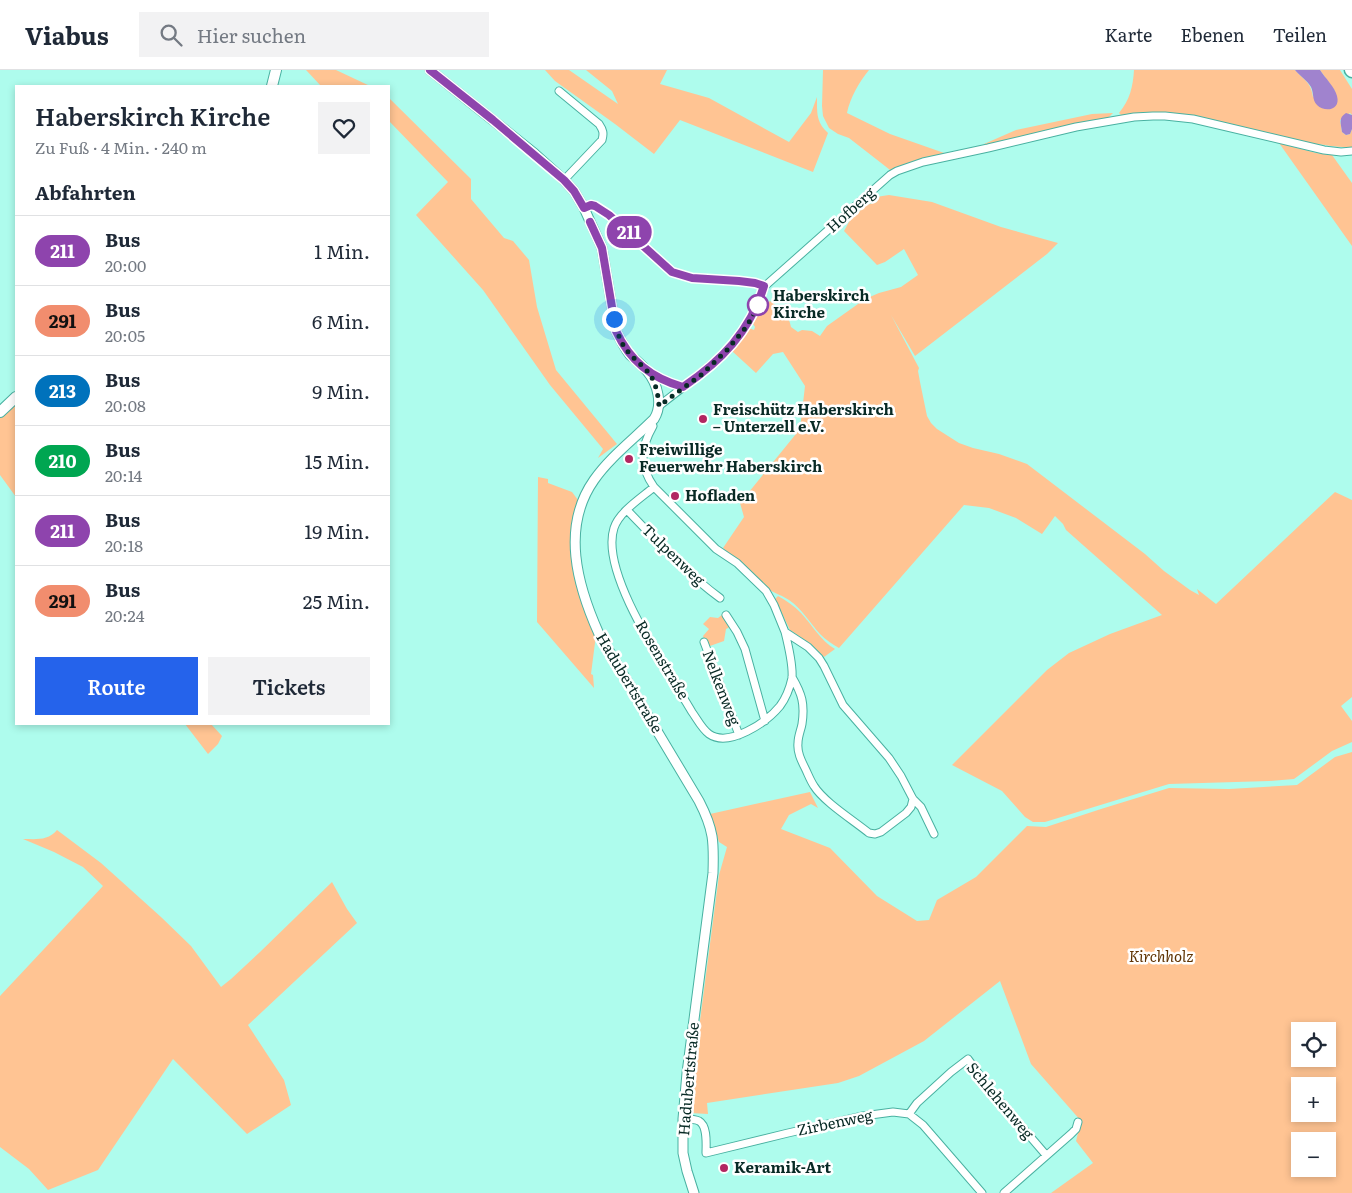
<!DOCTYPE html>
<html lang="de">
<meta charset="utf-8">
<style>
:root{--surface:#fff;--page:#f2f2f3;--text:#1f2937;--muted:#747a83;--line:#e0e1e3;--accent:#2563eb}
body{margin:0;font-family:Literata,serif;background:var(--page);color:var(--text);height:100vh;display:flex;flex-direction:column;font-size:19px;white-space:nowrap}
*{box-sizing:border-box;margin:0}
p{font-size:16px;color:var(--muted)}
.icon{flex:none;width:28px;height:28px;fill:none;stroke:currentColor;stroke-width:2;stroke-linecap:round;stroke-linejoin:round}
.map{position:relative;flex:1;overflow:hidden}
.panel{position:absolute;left:15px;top:15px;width:375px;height:640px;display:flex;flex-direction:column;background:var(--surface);border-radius:0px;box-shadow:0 2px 8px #0003}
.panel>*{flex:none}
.badge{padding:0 10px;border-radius:16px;font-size:18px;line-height:32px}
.fabs{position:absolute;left:1291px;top:952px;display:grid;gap:10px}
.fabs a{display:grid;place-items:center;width:45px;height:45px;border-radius:0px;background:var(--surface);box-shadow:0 2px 8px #0003;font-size:25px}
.you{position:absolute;width:25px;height:25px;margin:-12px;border:4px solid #fff;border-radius:50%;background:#1a73e8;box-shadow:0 0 0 8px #1a73e833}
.map>.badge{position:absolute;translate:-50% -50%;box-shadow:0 0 0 2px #fff}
h2{padding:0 20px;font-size:19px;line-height:45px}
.round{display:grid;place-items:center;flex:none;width:52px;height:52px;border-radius:0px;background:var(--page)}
.overview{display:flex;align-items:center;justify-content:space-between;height:85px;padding:0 20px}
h1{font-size:24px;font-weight:600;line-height:38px}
.action{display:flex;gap:10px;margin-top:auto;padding:10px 20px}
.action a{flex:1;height:58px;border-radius:0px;background:var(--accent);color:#fff;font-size:20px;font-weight:600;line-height:58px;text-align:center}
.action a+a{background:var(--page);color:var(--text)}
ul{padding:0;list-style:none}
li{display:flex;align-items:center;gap:15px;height:70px;padding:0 20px;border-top:1px solid var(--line)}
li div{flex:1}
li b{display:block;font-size:19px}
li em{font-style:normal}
li .badge{min-width:55px;font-weight:700;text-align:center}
header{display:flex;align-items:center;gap:30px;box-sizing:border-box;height:70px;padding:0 25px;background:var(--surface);border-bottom:1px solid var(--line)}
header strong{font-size:24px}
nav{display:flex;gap:28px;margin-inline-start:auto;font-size:18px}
.search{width:350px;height:45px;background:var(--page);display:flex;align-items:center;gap:12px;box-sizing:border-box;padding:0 18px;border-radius:0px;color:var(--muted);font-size:19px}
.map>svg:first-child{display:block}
.green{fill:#ffc493;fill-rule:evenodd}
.water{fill:#a083ce}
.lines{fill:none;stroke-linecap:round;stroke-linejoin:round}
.minor-casing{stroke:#49b1a1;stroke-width:9}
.tertiary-casing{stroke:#49b1a1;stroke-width:11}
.secondary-casing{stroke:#49b1a1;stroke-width:12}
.motorway-casing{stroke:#49b1a1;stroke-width:15}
.minor{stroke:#fff;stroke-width:7}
.tertiary{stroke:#fff;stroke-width:9}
.secondary{stroke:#fff;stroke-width:10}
.motorway{stroke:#fff;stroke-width:12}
.line-casing{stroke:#fff;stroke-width:11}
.line{stroke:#8e44ad;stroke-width:8}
.walk{stroke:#082a25;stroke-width:5;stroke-dasharray:0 9}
.stop-dot{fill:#fff;stroke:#8e44ad;stroke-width:2.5}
.poi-dot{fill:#b22661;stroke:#fff;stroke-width:2}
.labels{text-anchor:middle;stroke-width:5;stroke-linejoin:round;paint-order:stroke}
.street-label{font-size:15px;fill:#082a25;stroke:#fff}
.stop-label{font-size:15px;font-weight:bold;fill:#082a25;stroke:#fff;text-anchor:start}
.poi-label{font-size:15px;font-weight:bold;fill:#082a25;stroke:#fff;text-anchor:start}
.park-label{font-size:15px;font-style:italic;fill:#5e3200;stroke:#fff}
</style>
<header>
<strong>Viabus</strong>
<div class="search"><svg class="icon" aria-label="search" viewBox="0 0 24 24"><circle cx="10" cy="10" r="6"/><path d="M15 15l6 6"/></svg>Hier suchen</div>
<nav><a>Karte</a><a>Ebenen</a><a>Teilen</a></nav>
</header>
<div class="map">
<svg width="1352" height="1123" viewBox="0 0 1352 1123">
<rect width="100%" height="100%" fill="#aefced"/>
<path class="green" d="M306,0H336L370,16H321Z
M545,0H569L618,34L612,21L586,0H667L660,14L709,28L789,72L811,43L817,27C817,43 816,52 828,63L813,102L680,50L654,84L615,54L555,11Z
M823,0H869C859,12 850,28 847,43L890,64L947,84L923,88L890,100L885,96L849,68L838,64L829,58L823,46L822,36Z
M1134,0H1295C1304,10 1311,12 1313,27L1335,21L1320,0H1340L1352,19V45L1350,43L1340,50L1342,62L1346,65L1350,64L1352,59V77C1339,78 1328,75 1315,74L1194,46L1121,45L1119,43C1130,30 1133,16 1134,0Z
M389,28L471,109V129L504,168L513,171L529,190L537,237L556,300L617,374L598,388L603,379L550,315L483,220L416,145L448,112L389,51Z
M1113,43L1105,51L988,75L984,74L1016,60L1092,44Z
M1279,73L1316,83L1332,85L1352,113V176Z
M889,125L932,132L1001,157L1058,173L1047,184L915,286L891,245L919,298L918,301L920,312L927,346L931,353L937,359L959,373L973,378L999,384L1027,394L1145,484L1164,501L1190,520L1199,525L1197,519L1216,534L1335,422L1352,430V627L1341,636L1352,651V672L1332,681L1294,709L1269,711L1169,714L1045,752H1033L1025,747L1002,721L952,695L1047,600L1069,583L1110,564L1162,545L1066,460L1063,454L1055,446L1042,464L1016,448L989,438L964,435L839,578C832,574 826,570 820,564C810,553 802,539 789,530C780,524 769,522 763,514L723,478L744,447L740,433L800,359L805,316L783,282L773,284L756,303L733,282V278L747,264V262L749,258L754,260L755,257L753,254L761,238L770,231C779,238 789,244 791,257L798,262L802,260L812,261L820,266L827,256L865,229L879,223L901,217L918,205L904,179L885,192L877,195L844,161L850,150L866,135L877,132L876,127Z
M16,332V427L0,405V346Z
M538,407L548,409V413L572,422L578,430L573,467L596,565L591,604L593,605L594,618L537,552Z
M778,526C787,531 794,536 801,543C813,556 820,570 835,579L824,587L811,574L790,560L775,529Z
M723,544L732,556L726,559L724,571L707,577L703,566L709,559L703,554L710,547L718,548Z
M185,654H211L222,666L218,674L208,684Z
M1352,682V1123H1051L1093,1093L1076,1071L1081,1051L1031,994L1000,911L924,971L859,1006L838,1013L707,1033L708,1044L690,1043L693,1004L719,805L727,777L719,772L710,744L810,722L818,738L811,734L789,745L781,759L830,778L877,826L917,851L929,850L937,830L976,807L1027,756L1046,757L1101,739L1169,718L1229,719L1297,715L1335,687ZM1300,961H1328V989H1300ZM1300,1016H1328V1044H1300ZM1300,1071H1328V1099H1300Z
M57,760L101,793L161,847L191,876L221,917L231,909L260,882L332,812L347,839L357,853L248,955L284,1010L291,1035L247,1064L173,989L98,1100L48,1120L29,1099L0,1077V926L103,816L83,797L54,782L23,769C36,769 48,771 57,760Z"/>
<path class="water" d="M1295,0H1320C1325,8 1335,17 1337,26C1341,40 1325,43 1317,35C1312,30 1314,23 1311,17C1307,10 1300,6 1295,0Z
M1346,43L1352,45V59L1350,64L1346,65L1342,62C1341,53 1338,48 1346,43Z"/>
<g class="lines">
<defs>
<path id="minor" d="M559,21L599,54C603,60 604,63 602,70L564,110
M584,138L591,135L595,136L609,145L672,202L692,208L739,211L755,213L764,217
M764,217L890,105L897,101L923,92L988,78L1076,57L1134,47L1153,46H1165L1193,49L1324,80L1341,82L1352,81
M659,336C704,300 746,276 764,217
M650,352L653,356C640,379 639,395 654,417L716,479L737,493L766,521L774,535L785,562L808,577L819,588L824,596L843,635L889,688L901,706L913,729L921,737L934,764
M654,417C641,428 619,442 614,458C599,504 669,602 692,642C697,649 702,659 709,664C729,678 767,652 780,636C786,628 790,617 792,608C793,596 788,574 785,562
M627,440C657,471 686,503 720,528
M726,545L737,562L745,579L765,651
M704,572L739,665
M792,607C802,624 805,634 802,654C801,660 798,666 798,673C797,682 801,690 805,698C808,704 810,710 814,716C824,732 853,750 869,763L875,764L881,762L906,743L911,737L913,729
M909,1044L917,1033L951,1002L968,989L991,1021L1046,1085
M683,1049C688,1049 695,1049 699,1051C708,1056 706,1075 706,1083L788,1063L863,1046L893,1042L909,1044L923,1055L982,1123
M1004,1123L1071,1064L1076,1059L1078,1052"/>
<path id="tertiary" d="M430,0L534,83L564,110L574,121L584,138L602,178L616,261C620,269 624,277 630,285C636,290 642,295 647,301C658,314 663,335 654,349C634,369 610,387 594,410C561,457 577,515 599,564L699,731C714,760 714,772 713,803L687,1003L683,1049V1083L687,1101L694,1123"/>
<path id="secondary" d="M272,16L276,0
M0,342L16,327"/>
<path id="motorway" d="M1351,0L1352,1"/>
</defs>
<use href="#minor" class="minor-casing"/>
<use href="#tertiary" class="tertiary-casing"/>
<use href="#secondary" class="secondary-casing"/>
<use href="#motorway" class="motorway-casing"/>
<use href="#minor" class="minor"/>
<use href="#tertiary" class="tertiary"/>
<use href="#secondary" class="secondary"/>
<use href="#motorway" class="motorway"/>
</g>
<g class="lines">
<defs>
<path id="line" d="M430,0L493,50L564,110L574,121L584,138L591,135L595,136L609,145L672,202L692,208L739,211L755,213L764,216C750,262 721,291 683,317C651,308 630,291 616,261L602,178L590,152"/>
</defs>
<use href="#line" class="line-casing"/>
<use href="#line" class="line"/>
<path class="walk" d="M614,249C617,263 621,275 631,285C636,291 643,296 648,302C656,312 658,324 659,336L701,305L727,280L747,256L759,234L758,235"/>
</g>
<circle class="stop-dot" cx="758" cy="235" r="10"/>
<g class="poi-dot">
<circle cx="703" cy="349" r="5"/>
<circle cx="629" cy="389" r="5"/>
<circle cx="675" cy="426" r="5"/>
<circle cx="724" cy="1098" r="5"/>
</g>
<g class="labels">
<g class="street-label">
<text transform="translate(851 140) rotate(-42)" y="5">Hofberg</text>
<text transform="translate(673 485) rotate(44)" y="5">Tulpenweg</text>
<text transform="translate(662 590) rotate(59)" y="5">Rosenstraße</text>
<text transform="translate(629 613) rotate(59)" y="5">Hadubertstraße</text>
<text transform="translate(721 618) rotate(69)" y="5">Nelkenweg</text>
<text transform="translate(689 1009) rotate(-85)" y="5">Hadubertstraße</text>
<text transform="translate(1000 1031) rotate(50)" y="5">Schlehenweg</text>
<text transform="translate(835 1053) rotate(-12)" y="5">Zirbenweg</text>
</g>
<g class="stop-label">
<text x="773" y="231">Haberskirch<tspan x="773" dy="17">Kirche</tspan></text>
</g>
<g class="poi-label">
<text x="713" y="345">Freischütz Haberskirch<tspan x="713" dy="17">– Unterzell e.V.</tspan></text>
<text x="639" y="385">Freiwillige<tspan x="639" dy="17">Feuerwehr Haberskirch</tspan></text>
<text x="685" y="431">Hofladen</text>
<text x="734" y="1103">Keramik-Art</text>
</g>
<g class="park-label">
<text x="1161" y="892">Kirchholz</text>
</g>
</g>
</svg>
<div class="fabs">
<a><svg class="icon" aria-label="locate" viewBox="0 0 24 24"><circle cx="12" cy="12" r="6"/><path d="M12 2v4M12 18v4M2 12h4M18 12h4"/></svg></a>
<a>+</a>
<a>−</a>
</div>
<div class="you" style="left:614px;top:249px"></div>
<b class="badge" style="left:629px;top:162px;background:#8e44ad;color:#fff">211</b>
<section class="panel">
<div class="overview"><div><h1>Haberskirch Kirche</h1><p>Zu Fuß · 4 Min. · 240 m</p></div><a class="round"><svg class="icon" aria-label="heart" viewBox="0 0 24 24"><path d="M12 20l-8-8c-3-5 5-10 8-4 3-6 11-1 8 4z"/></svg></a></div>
<h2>Abfahrten</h2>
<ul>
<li><span class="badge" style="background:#8e44ad;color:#fff">211</span><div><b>Bus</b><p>20:00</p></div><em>1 Min.</em></li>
<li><span class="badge" style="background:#f18d6e;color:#111">291</span><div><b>Bus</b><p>20:05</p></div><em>6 Min.</em></li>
<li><span class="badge" style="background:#0072bc;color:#fff">213</span><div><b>Bus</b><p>20:08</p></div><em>9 Min.</em></li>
<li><span class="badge" style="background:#00a651;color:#fff">210</span><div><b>Bus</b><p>20:14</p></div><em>15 Min.</em></li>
<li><span class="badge" style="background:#8e44ad;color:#fff">211</span><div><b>Bus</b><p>20:18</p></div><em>19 Min.</em></li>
<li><span class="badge" style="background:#f18d6e;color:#111">291</span><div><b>Bus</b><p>20:24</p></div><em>25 Min.</em></li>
</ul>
<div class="action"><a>Route</a><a>Tickets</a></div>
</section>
</div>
